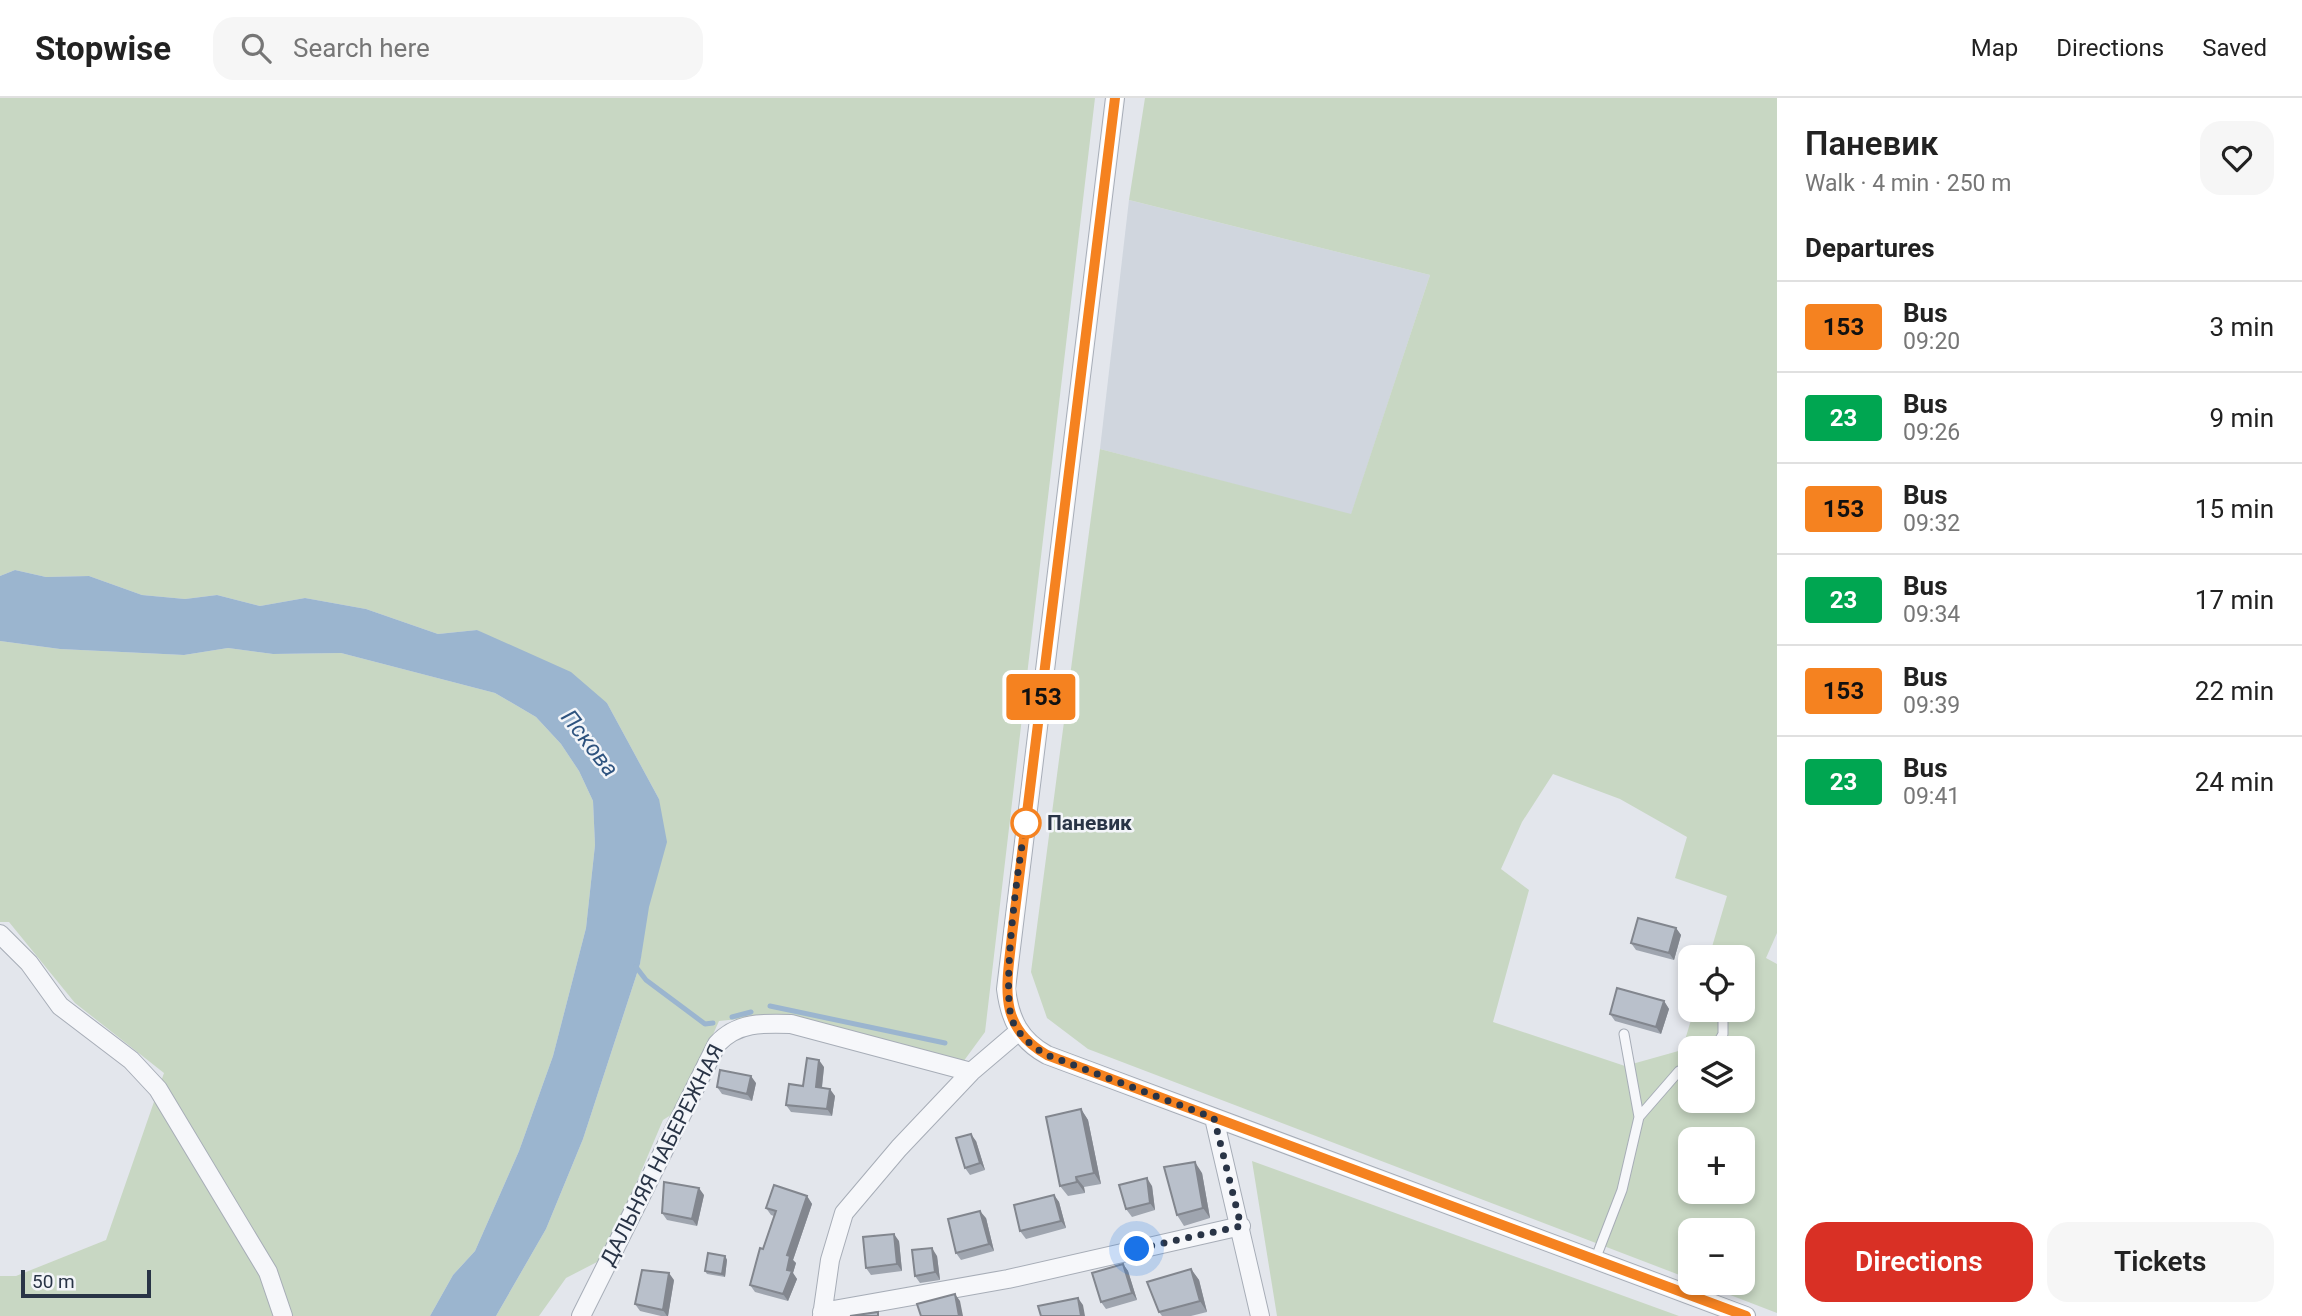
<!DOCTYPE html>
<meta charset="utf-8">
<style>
:root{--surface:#fff;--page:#f6f6f6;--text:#222;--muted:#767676;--line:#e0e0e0;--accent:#d93025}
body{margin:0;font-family:Roboto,sans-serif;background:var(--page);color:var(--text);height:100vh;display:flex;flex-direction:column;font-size:26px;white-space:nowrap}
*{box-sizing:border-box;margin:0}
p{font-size:23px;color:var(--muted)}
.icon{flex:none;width:38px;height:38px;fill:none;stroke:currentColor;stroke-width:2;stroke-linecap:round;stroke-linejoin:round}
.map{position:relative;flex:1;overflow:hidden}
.drawer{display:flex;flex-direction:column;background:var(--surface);width:525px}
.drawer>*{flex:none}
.badge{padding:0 14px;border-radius:5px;font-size:24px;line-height:46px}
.fabs{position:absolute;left:1678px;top:847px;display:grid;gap:14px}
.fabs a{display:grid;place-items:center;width:77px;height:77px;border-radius:14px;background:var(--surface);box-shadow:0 4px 10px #0003;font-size:35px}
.scale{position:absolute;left:21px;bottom:18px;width:130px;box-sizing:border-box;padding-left:7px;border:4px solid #293446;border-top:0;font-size:19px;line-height:24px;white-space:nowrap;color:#293446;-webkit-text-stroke:5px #f3f5f9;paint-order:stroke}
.you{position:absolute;width:35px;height:35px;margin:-18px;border:5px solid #fff;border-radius:50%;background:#1a73e8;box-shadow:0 0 0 10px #1a73e833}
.map>.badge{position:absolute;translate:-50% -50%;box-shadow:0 0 0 4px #fff}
h2{padding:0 28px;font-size:26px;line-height:63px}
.round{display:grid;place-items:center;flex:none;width:74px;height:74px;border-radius:21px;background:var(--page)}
.overview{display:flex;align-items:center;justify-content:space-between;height:119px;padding:0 28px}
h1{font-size:33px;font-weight:600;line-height:52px}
.action{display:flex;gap:14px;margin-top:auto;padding:14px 28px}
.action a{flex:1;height:80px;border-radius:21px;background:var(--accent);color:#fff;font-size:28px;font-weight:600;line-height:80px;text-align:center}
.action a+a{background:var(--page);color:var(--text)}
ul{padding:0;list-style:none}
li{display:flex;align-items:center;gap:21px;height:91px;padding:0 28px;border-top:2px solid var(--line)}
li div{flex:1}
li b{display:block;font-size:26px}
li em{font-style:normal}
li .badge{min-width:77px;font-weight:700;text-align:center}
header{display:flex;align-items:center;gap:42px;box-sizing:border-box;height:98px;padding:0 35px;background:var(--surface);border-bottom:2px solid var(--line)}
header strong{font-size:33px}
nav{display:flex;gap:38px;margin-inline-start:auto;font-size:24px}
.search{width:490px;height:63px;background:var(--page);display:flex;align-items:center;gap:18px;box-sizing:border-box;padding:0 24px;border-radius:21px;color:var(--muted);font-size:26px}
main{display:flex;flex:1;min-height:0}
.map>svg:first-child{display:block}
.built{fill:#d0d6de}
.green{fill:#c8d7c3;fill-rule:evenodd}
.water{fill:#9bb5cf}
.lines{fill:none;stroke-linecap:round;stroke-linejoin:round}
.stream{stroke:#9bb5cf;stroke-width:5}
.lane-casing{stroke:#a7adb7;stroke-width:11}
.street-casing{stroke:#a7adb7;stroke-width:20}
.lane{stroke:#f6f7fa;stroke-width:9}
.street{stroke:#f6f7fa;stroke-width:18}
.wall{fill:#9fa5af}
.shaded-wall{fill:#82868e}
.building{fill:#b9c0cb;stroke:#82868e;stroke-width:2}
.line-casing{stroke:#fff;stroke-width:16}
.line{stroke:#f58220;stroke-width:10}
.walk{stroke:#293446;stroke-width:7;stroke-dasharray:0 12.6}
.stop-dot{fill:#fff;stroke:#f58220;stroke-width:3.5}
.labels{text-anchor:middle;stroke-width:5;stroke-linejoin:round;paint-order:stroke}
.stop-label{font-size:21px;font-weight:bold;fill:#293446;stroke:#f3f5f9;text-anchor:start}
.street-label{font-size:21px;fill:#293446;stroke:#f3f5f9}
.water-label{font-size:23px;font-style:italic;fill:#2e537f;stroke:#f3f5f9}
</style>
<header>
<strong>Stopwise</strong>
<div class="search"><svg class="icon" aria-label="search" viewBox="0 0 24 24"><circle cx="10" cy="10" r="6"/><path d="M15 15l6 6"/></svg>Search here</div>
<nav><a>Map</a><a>Directions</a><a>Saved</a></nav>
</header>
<main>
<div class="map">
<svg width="1777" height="1218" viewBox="0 0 1777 1218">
<rect width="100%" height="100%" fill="#e3e6ec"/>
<path class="built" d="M1129,102L1430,177L1351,417L1100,351Z"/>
<path class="green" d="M0,0H1095L985,934L963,964L748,920L719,923L680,1011L663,1022L615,1135L597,1164L566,1180L539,1218H496L546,1131L583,1041L640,866L659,701L607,605L477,532L438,536L366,511L305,500L260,508L217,497L185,501L142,497L89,478L46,479L15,472L0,478Z
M1145,0H1777V835L1766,860L1777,866V1215L1699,1185H1743V1132H1690V1181L1088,951L1047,920L1031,874L1100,351L1351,416L1430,177L1129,102ZM1553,676L1620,701L1687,739L1675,780L1727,798L1709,859H1743V912H1694L1682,952L1625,968L1493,924L1529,792L1501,771L1522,724ZM1690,950H1743V1003H1690ZM1690,1041H1743V1094H1690Z
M0,543L60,551L184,557L228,550L273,556L341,555L495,595L536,619L561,646L579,673L593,703L595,747L586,830L553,958L519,1053L475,1153L453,1177L430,1218H0V1178H16L106,1142L164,975L75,905L9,824H0Z
M1252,1063L1679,1218H1277Z"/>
<path class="water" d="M15,472L46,479L89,478L142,497L185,501L217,497L260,508L305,500L366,511L438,536L477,532L571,574L607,605L659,701L667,744L649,809L640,866L583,1041L546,1131L496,1218H430L453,1177L475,1153L519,1053L553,958L586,830L595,747L593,703L579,673L561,646L536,619L495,595L341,555L273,556L228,550L184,557L60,551L0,543V478Z"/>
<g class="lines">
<path class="stream" d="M636,869L646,882L705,926L713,925
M770,908L945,945
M732,919L751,914"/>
<defs>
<path id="lane" d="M1715,950L1723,936V912
M1639,1019L1679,973L1690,968
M1595,1162L1622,1092L1639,1019L1624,936"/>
<path id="street" d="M1115,0L1006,891C1010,922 1020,942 1047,957L1746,1218
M0,836L29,865L60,908L131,962L158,991L268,1174L283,1218
M1214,1020L1260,1218
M822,1214L1008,1181L1241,1128
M581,1218L717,946C737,924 763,925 791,926L971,974
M822,1218L830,1162L844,1115L899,1050L971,974L1019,933"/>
</defs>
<use href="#lane" class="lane-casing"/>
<use href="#street" class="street-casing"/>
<use href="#lane" class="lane"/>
<use href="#street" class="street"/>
</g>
<path class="wall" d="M1676,830L1681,837L1674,862L1636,852L1631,845Z
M1664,903L1669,911L1661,936L1615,923L1610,916Z
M824,969L822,990L835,998L832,1018L791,1014L786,1007L803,988Z
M756,985L752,1003L722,996L717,989Z
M1081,1011L1088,1022L1101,1086L1084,1089L1085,1095L1068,1098L1060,1088Z
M976,1043L985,1072L970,1077L965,1070Z
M1202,1075L1210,1120L1184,1128L1177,1117Z
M1152,1088L1155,1112L1132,1119L1126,1111Z
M704,1097L697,1128L667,1122L662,1115Z
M1054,1097L1059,1104L1066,1130L1026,1141L1020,1133Z
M807,1098L812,1106L793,1162L796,1165L793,1175L797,1181L788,1203L755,1194L750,1187L774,1118L771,1117L766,1110Z
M986,1120L994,1153L961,1162L956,1155Z
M899,1143L902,1173L871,1177L866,1170Z
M725,1158L727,1162L725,1179L707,1176L705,1173Z
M937,1158L940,1182L920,1185L915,1178Z
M1123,1166L1128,1173L1137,1202L1106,1211L1101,1204Z
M1191,1171L1199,1182L1207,1214L1191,1218H1162L1159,1214Z
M674,1182L668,1218H661L640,1213L635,1206Z"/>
<path class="shaded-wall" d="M1676,830L1681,837L1674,862L1669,855Z
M1664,903L1669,911L1661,936L1656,929Z
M819,962L824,969L821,996L816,989Z
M751,978L756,985L752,1003L747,996Z
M830,991L835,998L832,1018L827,1011Z
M1081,1011L1088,1022L1101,1086L1094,1075Z
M971,1036L976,1043L985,1072L980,1065Z
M1195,1064L1202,1075L1210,1120L1203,1110Z
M1076,1079L1084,1089L1085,1095L1077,1084Z
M1147,1080L1152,1088L1155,1112L1150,1105Z
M699,1090L704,1097L697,1128L692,1121Z
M1054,1097L1059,1104L1066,1130L1061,1123Z
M807,1098L812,1106L793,1162L796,1165L793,1175L797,1181L788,1203L783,1196L787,1172V1157Z
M980,1113L986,1120L994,1153L989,1146Z
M894,1136L899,1143L902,1173L897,1166Z
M932,1150L937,1158L940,1182L935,1174Z
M725,1158L727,1162L725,1179L722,1176Z
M1123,1166L1128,1173L1137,1202L1132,1195Z
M1191,1171L1199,1182L1207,1214L1200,1203Z
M669,1175L674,1182L668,1218H667L663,1212Z
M955,1196L960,1203L963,1218H959Z
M1078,1200L1083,1207L1085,1218H1081Z"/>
<path class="building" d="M1638,820L1676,830L1669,855L1631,845Z
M1617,890L1664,903L1656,929L1610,916Z
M807,960L819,962L816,989L830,991L827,1011L786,1007L789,986L803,988Z
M720,972L751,978L747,996L717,989Z
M1081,1011L1094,1075L1076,1079L1077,1084L1060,1088L1046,1019Z
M971,1036L980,1065L965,1070L956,1040Z
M1195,1064L1203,1110L1177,1117L1164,1069Z
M1147,1080L1150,1105L1126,1111L1119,1087Z
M664,1084L699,1090L692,1121L662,1115Z
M774,1087L807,1098L787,1157L790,1158L787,1172L792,1173L783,1196L750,1187L760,1150L763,1151L776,1113L766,1110Z
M1054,1097L1061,1123L1020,1133L1014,1107Z
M980,1113L989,1146L956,1155L948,1121Z
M894,1136L897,1166L866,1170L863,1139Z
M932,1150L935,1174L915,1178L912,1152Z
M708,1155L725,1158L722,1176L705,1173Z
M1123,1166L1132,1195L1101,1204L1092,1175Z
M1191,1171L1200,1203L1159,1214L1147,1184Z
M642,1172L669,1175L663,1212L635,1206Z
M955,1196L959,1218H921L917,1206Z
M1078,1200L1081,1218H1041L1038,1208Z
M878,1214V1218H850Z"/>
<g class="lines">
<defs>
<path id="line" d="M1115,0L1012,837C1007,887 996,928 1047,957L1746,1218"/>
</defs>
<use href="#line" class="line-casing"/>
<use href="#line" class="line"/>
<path class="walk" d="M1026,725C1019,757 1000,898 1013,924C1020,939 1033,949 1047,957L1214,1020L1241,1128L1137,1151"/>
</g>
<circle class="stop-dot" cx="1026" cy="725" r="14"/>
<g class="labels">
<g class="stop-label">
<text x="1047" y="732">Паневик</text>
</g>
<g class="street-label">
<text transform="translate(662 1057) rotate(-63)" y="7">ДАЛЬНЯЯ НАБЕРЕЖНАЯ</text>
</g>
<g class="water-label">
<text transform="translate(590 645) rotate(52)" y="8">Пскова</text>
</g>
</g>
</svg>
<div class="fabs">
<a><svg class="icon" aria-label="locate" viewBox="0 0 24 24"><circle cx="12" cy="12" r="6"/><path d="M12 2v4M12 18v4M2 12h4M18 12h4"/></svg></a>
<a><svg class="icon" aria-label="layers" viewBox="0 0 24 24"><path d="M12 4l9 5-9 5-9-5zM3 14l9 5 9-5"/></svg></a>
<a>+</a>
<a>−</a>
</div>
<div class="scale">50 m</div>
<div class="you" style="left:1137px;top:1151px"></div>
<b class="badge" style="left:1041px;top:599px;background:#f58220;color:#111">153</b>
</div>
<section class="drawer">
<div class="overview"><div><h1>Паневик</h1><p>Walk · 4 min · 250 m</p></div><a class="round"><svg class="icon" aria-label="heart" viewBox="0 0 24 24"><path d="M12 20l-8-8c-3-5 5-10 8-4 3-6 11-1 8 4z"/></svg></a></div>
<h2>Departures</h2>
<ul>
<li><span class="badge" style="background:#f58220;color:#111">153</span><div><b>Bus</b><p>09:20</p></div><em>3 min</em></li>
<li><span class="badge" style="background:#00a651;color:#fff">23</span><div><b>Bus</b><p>09:26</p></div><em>9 min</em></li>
<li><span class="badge" style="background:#f58220;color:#111">153</span><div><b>Bus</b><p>09:32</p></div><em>15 min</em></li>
<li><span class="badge" style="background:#00a651;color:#fff">23</span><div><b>Bus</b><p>09:34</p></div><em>17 min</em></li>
<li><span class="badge" style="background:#f58220;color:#111">153</span><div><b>Bus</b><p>09:39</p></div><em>22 min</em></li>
<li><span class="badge" style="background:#00a651;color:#fff">23</span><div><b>Bus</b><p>09:41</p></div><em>24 min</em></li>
</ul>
<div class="action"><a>Directions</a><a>Tickets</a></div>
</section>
</main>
